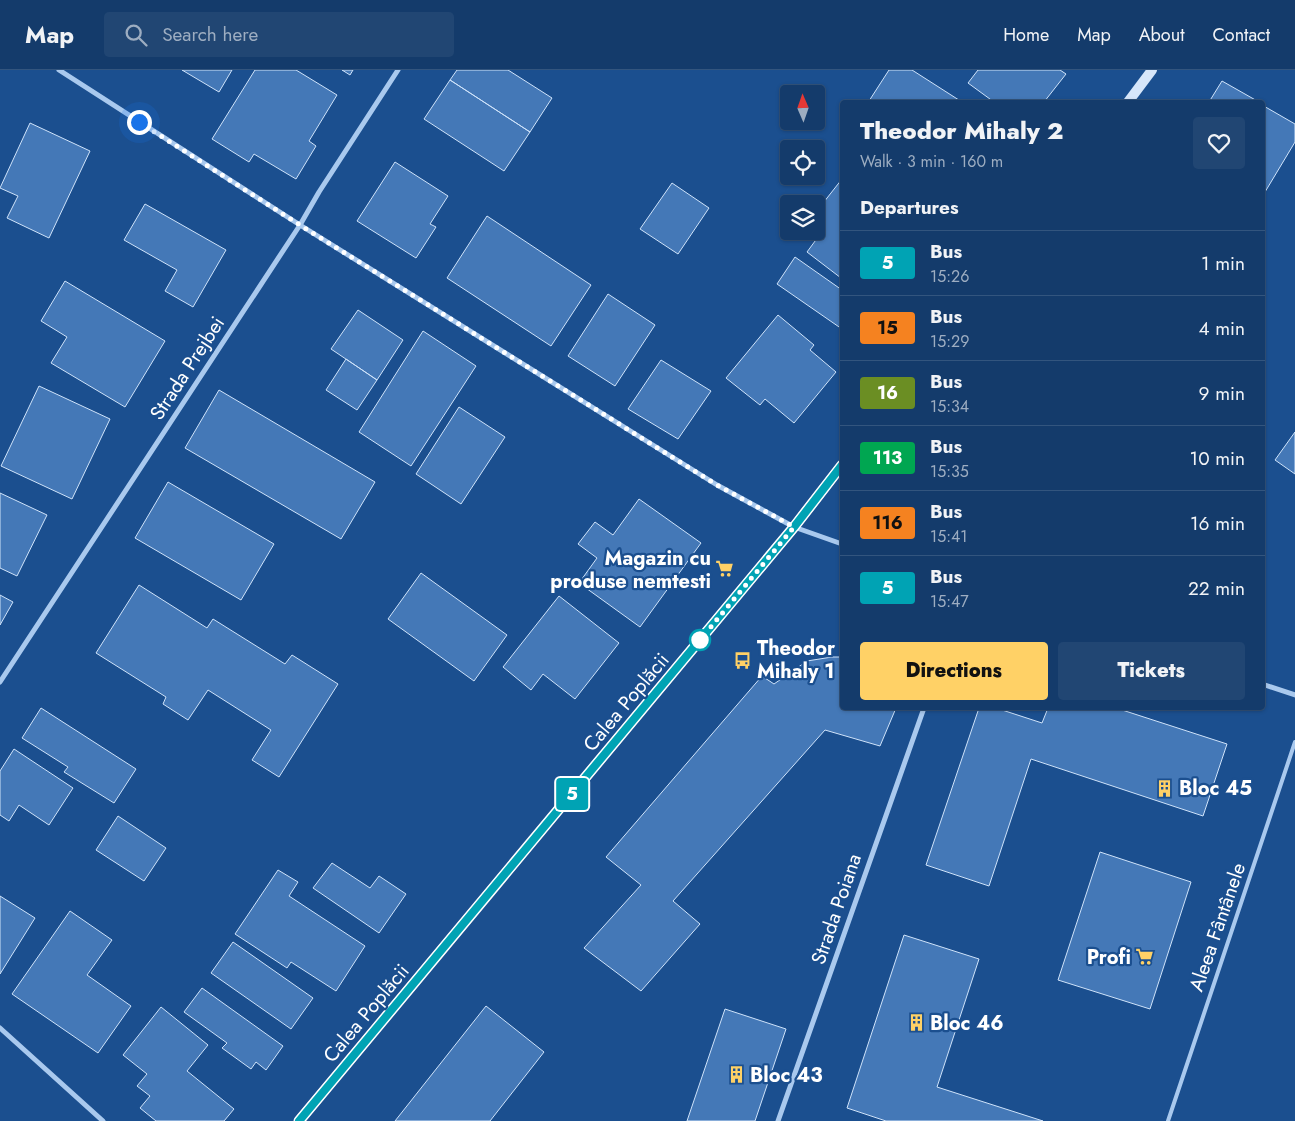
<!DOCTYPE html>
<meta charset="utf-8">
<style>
:root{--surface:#143b6b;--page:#214673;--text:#f1f3f6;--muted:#9dadc1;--line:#33557e;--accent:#ffd166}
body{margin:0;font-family:Jost,sans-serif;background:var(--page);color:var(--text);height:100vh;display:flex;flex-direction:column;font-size:19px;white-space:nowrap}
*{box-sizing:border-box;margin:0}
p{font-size:16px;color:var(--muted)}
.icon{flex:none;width:28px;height:28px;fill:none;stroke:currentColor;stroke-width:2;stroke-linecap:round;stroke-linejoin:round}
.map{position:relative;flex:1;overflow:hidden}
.drawer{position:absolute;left:840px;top:30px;width:425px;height:610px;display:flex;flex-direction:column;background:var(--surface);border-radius:5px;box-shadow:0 1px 4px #0004,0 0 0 1px var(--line)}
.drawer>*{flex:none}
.badge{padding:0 10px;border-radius:4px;font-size:18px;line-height:32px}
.needle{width:32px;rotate:358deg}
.controls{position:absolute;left:780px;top:15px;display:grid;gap:10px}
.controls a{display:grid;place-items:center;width:45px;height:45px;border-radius:5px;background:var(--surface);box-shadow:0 1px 4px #0004,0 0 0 1px var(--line);font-size:25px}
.you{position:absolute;width:25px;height:25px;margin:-12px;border:4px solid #fff;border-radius:50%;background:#1a73e8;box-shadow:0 0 0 8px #1a73e833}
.map>.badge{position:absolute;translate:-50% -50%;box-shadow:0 0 0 2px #fff}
h2{padding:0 20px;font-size:19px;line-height:45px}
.round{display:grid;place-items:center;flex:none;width:52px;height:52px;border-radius:5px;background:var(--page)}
.summary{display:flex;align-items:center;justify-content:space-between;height:85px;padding:0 20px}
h1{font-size:24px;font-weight:800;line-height:38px}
.button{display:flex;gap:10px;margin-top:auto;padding:10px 20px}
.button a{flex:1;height:58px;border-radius:5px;background:var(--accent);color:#111;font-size:20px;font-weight:800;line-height:58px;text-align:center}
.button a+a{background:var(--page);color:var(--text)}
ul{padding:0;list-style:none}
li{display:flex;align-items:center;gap:15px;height:65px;padding:0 20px;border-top:1px solid var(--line)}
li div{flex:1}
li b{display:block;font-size:19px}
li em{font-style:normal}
li .badge{min-width:55px;font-weight:700;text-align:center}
header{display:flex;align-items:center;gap:30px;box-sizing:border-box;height:70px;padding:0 25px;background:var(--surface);border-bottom:1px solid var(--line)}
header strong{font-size:24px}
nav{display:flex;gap:28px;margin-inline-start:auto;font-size:18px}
.search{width:350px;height:45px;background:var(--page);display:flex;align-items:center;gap:12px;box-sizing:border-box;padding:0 18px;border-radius:5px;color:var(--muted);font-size:19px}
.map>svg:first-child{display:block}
.building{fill:#4478b7;stroke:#cfe3fa}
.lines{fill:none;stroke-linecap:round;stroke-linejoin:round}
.lane{stroke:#a9c9ee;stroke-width:4}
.street{stroke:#a9c9ee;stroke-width:5}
.secondary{stroke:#d6e6fa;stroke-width:10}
.line-casing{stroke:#fff;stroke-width:11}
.line{stroke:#00a3b4;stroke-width:8}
.walk{stroke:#fff;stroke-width:5;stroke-dasharray:0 9}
.stop-dot{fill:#fff;stroke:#00a3b4;stroke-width:2.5}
.labels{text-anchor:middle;stroke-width:4.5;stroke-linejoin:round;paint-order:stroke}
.street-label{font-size:20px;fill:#fff;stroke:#1b4f8f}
.poi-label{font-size:20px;font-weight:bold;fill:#fff;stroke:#1b4f8f;text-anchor:start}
</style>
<header>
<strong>Map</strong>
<div class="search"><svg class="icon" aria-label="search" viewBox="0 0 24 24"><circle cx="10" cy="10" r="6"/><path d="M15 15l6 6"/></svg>Search here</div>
<nav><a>Home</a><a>Map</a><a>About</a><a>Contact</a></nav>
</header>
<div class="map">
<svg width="1295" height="1051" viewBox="0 0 1295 1051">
<rect width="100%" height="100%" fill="#1b4f8f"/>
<path class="building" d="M182,0H232L219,22Z
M255,0H296L337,25L309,71L316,76L296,109L254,84L249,92L212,69Z
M342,0H353L350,5Z
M457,0H508L552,28L530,62L450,10Z
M889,0H912L962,32H872L869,31Z
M978,0H1060L1066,4L1044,32H994L968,13Z
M450,10L530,62L504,101L424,49Z
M1222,11L1259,32H1209Z
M1262,35L1295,54V72L1262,127Z
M30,53L90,81L49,168L7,148L18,126L0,118Z
M395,92L448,126L430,154L436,157L416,188L357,151Z
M842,109V205L841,208L807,182L821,163L816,159V142Z
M672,113L709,138L678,184L640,159Z
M145,134L226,180L193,237L165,221L177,200L124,170Z
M487,146L591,215L551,276L447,208Z
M795,187L842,220V259L777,214Z
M65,211L165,271L125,337L51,293L67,267L41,251Z
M608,224L655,255L615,316L568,286Z
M358,240L403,270L377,310L331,279Z
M778,245L814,275L810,280L836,302L794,353L765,329L760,335L726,308Z
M423,261L476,296L411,396L359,362Z
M346,289L377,310L357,340L326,320Z
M661,290L711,321L678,369L628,339Z
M39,316L110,349L72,429L1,396Z
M219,320L375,412L341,469L185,378Z
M459,337L505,367L461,434L416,404Z
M1295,362V404L1275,390Z
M168,412L274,474L241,530L135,468Z
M0,423L47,445L17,506L0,498Z
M639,429L701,473L640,557L579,513L597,488L578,474L595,452L613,465Z
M421,503L507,565L474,611L388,549Z
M139,515L207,558L213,549L285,594L292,585L338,614L279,707L252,690L271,660L208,620L188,650L163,634L166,627L96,583Z
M0,525L13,532L0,555Z
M559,526L619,573L575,629L543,604L531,620L503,597Z
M832,587H842V638H896L880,676L825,660L673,831L700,854L641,921L584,878L641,815L606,787L762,606L774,614L807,591Z
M41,638L136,699L114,733L64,702L68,697L22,668Z
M979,638H996L1042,653L1048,638H1116L1227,674L1203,746L1031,689L989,816L926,795Z
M14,679L73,718L49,755L19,735L9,751L0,745V701Z
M118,746L166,778L144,811L96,780Z
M1100,782L1191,812L1150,939L1058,910Z
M332,793L370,818L379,806L406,824L379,863L313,818Z
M278,800L298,812L289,826L365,876L336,921L291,892L287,898L235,864Z
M0,826L35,848L0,904Z
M70,841L112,870L87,905L131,936L98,983L12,924Z
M904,865L979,889L937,1017L1043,1051H886L847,1038Z
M233,872L313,928L291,959L211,903Z
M202,918L283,976L266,1000L256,992L251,999L222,978L227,973L184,942Z
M486,936L544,982L490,1051H395Z
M161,937L208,975L187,1001L234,1039L224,1051H156L140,1038L150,1026L137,1016L147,1004L123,985Z
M725,939L786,959L755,1051H687Z"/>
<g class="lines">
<path class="lane" d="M1168,1051L1295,672"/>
<path class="street" d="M59,0L300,155L717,415L794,457L842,474
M0,612L300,155L319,122L398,0
M1262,614L1295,625
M0,958L103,1051
M778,1051L924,638"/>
<path class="secondary" d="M1128,32L1152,0
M299,1051L794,457L842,395"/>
</g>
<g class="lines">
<defs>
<path id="line" d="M299,1051L794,457L842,395"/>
</defs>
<use href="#line" class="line-casing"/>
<use href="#line" class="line"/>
<path class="walk" d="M139,52L300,155L717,415L794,457L700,570"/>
</g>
<defs>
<symbol id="supermarket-bare" viewBox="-9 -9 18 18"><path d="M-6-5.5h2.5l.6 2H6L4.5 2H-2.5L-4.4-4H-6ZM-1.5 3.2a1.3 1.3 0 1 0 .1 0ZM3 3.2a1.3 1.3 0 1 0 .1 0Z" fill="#ffd166" stroke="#1b4f8f" stroke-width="2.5" paint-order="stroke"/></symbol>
<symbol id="bus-bare" viewBox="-9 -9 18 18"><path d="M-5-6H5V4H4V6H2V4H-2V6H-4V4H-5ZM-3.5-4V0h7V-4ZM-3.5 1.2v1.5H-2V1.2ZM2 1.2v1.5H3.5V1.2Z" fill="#ffd166" stroke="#1b4f8f" stroke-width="2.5" paint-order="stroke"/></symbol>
<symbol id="building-bare" viewBox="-9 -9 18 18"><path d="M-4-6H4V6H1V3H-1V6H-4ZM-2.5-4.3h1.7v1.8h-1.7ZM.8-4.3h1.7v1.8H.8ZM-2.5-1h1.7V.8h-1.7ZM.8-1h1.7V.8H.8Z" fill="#ffd166" stroke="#1b4f8f" stroke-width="2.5" paint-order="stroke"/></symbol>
</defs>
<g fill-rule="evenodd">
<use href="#supermarket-bare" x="712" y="486" width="25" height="25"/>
<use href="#bus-bare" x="730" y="578" width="25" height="25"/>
<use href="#building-bare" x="1152" y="706" width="25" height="25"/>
<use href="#supermarket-bare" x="1132" y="874" width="25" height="25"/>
<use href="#building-bare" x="904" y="940" width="25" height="25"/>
<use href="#building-bare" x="724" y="992" width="25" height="25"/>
</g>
<circle class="stop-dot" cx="700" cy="570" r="10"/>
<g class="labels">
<g class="street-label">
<text transform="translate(187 298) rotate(-57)" y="7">Strada Prejbei</text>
<text transform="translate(626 632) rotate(-50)" y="7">Calea Poplăcii</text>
<text transform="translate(836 839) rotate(-71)" y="7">Strada Poiana</text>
<text transform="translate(1217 857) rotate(-71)" y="7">Aleea Fântânele</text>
<text transform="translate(366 943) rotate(-50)" y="7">Calea Poplăcii</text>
</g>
<g class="poi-label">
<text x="711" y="495" text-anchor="end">Magazin cu<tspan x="711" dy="23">produse nemtesti</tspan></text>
<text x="757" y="585">Theodor<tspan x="757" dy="23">Mihaly 1</tspan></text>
<text x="1179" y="725">Bloc 45</text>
<text x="1131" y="894" text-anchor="end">Profi</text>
<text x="930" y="960">Bloc 46</text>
<text x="750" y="1012">Bloc 43</text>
</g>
</g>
</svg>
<div class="controls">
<a><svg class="needle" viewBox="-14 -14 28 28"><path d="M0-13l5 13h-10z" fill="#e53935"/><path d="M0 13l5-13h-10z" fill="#9dadc1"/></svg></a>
<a><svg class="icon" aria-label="locate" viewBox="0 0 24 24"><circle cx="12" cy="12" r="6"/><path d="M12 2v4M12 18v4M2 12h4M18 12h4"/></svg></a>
<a><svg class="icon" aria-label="layers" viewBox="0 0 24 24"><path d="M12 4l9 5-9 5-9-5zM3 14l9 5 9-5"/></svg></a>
</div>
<div class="you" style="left:139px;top:52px"></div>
<b class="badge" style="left:572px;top:724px;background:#00a3b4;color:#fff">5</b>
<section class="drawer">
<div class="summary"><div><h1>Theodor Mihaly 2</h1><p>Walk · 3 min · 160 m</p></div><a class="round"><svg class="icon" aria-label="heart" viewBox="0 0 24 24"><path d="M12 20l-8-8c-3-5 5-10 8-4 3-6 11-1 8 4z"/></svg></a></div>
<h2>Departures</h2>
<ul>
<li><span class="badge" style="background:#00a3b4;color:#fff">5</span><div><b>Bus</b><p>15:26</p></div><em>1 min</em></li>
<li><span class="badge" style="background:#f58220;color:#111">15</span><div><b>Bus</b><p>15:29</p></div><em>4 min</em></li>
<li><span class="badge" style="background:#6b8e23;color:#fff">16</span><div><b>Bus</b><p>15:34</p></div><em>9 min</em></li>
<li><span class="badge" style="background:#00a651;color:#fff">113</span><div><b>Bus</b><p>15:35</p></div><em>10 min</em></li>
<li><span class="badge" style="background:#f58220;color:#111">116</span><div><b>Bus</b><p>15:41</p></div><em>16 min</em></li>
<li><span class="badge" style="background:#00a3b4;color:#fff">5</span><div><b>Bus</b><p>15:47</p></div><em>22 min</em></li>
</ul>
<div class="button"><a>Directions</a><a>Tickets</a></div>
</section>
</div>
